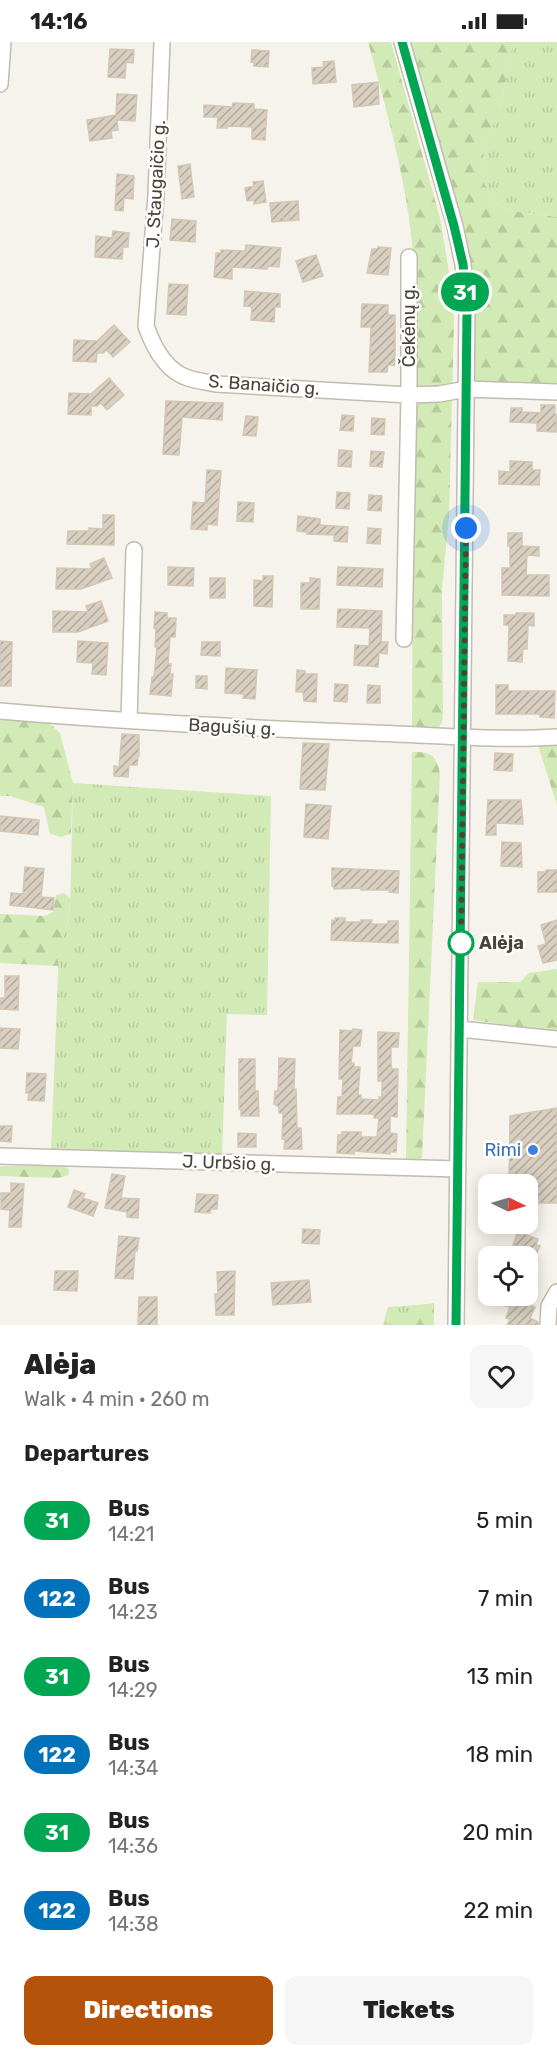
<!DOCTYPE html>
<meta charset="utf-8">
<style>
:root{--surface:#fff;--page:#f6f6f6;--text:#222;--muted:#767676;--accent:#b45309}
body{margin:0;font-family:Rubik,sans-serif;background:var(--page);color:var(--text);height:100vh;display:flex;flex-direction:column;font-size:22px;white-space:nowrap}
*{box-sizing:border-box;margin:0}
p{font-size:20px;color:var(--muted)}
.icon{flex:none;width:33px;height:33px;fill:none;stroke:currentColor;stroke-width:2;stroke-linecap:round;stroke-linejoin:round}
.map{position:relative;height:1283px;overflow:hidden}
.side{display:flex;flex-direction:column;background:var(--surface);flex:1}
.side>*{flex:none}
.badge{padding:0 12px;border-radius:20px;font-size:21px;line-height:39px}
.needle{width:39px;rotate:95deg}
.controls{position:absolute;left:478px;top:1132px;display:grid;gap:12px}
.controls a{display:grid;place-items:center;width:60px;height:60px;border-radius:12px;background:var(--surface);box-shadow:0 3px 15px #0003;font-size:30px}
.you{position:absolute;width:30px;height:30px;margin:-15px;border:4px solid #fff;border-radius:50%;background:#1a73e8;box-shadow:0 0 0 9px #1a73e833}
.map>.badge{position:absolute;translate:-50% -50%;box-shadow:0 0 0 3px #fff}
h2{padding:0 24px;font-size:22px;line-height:54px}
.round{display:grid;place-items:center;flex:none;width:63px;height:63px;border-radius:12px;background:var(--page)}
.summary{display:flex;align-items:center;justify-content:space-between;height:102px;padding:0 24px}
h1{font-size:28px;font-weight:800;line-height:45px}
.primary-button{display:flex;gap:12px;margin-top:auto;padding:12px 24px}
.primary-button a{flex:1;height:69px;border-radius:12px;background:var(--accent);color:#fff;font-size:24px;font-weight:800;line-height:69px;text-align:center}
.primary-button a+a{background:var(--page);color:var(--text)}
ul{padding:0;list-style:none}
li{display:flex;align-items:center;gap:18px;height:78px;padding:0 24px}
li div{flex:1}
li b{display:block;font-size:22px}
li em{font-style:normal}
li .badge{min-width:66px;font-weight:700;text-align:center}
.status{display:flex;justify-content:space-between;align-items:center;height:42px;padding:0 30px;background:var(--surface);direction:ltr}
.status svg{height:16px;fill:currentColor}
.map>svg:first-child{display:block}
.grass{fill:url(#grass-tufts)}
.forest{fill:url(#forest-firs)}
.building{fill:url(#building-hatch);stroke:#d3c7b4;stroke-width:1.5}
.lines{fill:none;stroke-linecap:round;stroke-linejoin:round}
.minor-casing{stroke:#c2bbae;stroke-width:18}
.minor{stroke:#fff;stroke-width:15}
.line-casing{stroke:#fff;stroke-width:14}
.line{stroke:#00a651;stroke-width:9}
.walk{stroke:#4b4439;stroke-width:6;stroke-dasharray:0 10.8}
.stop-dot{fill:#fff;stroke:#00a651;stroke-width:3}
.shop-dot{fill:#3f7fe0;stroke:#fff;stroke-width:2}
.labels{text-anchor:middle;stroke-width:5;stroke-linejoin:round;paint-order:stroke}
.street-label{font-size:18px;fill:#4b4439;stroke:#fff}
.stop-label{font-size:18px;font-weight:bold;fill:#4b4439;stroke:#fff;text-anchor:start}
.shop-label{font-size:18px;fill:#366cbe;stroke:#fff;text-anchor:end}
</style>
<div class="status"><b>14:16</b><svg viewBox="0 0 49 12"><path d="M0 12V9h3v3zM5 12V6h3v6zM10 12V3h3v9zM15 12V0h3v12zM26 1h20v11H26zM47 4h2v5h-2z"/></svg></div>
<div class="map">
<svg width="557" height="1283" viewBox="0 0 557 1283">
<defs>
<pattern id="grass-tufts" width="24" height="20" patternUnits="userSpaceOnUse" patternTransform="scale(1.5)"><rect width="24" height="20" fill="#d2eab5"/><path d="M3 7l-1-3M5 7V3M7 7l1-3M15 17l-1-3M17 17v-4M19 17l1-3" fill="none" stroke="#b6ca9c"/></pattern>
<pattern id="forest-firs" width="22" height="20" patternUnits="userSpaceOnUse" patternTransform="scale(1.5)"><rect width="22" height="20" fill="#d2eab5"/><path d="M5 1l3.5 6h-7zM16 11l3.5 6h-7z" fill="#b6ca9c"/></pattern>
<pattern id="building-hatch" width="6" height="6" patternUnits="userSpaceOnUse" patternTransform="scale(1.5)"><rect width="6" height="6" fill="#d8cfc1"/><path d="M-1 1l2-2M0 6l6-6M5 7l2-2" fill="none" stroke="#b1aa9e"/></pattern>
</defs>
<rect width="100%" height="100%" fill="#f6f3ec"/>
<path class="grass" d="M513,0H557V175L511,169L495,161L484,141L482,129L484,108L502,59Z
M73,741L271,754L267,973L227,972L222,1115L51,1110L59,907L67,884L70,867Z
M418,1263L417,1283H383L388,1265Z"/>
<path class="forest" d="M368,0H391L440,176L449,230L454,278L449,475L442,547L443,671L442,681L438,686L412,688L414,226C410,150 388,74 368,0Z
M409,0H513L502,59L484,108L482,129L484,141L495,161L511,169L557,175V344L475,342L473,254Z
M0,674L47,679L60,691L73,741L71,792L61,795L50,792L44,765L10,754H0Z
M557,699V763L539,707V701Z
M412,710C431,710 436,712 440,732L422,1116L418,1121L406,1117Z
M64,851L70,856C71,880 60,900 58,924L0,921V872L45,874L53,870L56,853Z
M557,927V990L473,978L478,940H520L529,931Z
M0,1124H65L69,1128L68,1133L59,1136L0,1134Z
M434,1261V1283H417L418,1263Z"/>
<path class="building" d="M110,7L134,8L133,21L126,20L125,36L108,35Z
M252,8L269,9L268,25L254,24V20H251Z
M334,19L336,40L313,42L312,26L324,25L323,20Z
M378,40L379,62L354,65L352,43Z
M117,52L137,53L135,79L117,78L118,88L111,89L112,96L90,99L87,78L116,73Z
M233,61L254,62V67L267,68L265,98L252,97V85L227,84V86H217L218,75H204V63L232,65Z
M190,122L194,155L182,157L178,124Z
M117,132L134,134L133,157L124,156L123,169L115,168Z
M263,139L266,160L254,162V158L247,159L245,146L254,144L253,140Z
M298,159L299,178L284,179L283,174V179L272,180L270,161Z
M172,177L196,179L195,200L170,198Z
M113,189L129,191L128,205H123L122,217L95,215L96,194L112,196Z
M246,203L281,206L279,225L268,224L267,227L232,225V237L214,235L216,211H221V208L245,209Z
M378,205L391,206L388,233L367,231L372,207H377Z
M316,213L323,234L303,240L296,219Z
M169,242L188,243L186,273L167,272Z
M245,249L280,252V265H275L274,280L251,278L252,265L244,264Z
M362,262L388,263V273H395V323H388L387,330H369L371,285H361Z
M114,283L130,300L113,315L107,308L103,311H97L96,320L73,319L74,298L97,299Z
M109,336L124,353L107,368L101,361L97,364H91V373L68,372L69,351L91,352Z
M166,359L223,361L222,378L182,375L179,413L163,412Z
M541,363H555V372H557L556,390L537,389V381L510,380L511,366H522V370L541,371Z
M342,373L354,374L353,389L340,388Z
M246,374L258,375L256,394L243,393Z
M372,376L385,377L384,393L371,392Z
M339,408L352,409L351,425L338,424Z
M371,409L384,410L382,425L370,424Z
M510,419L532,420V428H540L539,443L499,442V429L510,430Z
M207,428L221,429L217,483L207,482V488L191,487L193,460L205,461Z
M337,450L350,451L349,467L336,466Z
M369,453L382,454L381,469L368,468Z
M238,460L254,461L253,480L237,479Z
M103,473H114V503L67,502L68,489H89V486L103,487Z
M298,474L320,477V483L348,485L347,500L334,499V493L307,492V490L297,489Z
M368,486L381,487L380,502L367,501Z
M508,491H522V504L539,505V514L527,513L526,533H549V554L502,553V526H510V504H508Z
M104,516L112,536L81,547H56L57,526L92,527L90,522Z
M168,525L194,526L193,544L168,543Z
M338,525L383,527L382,545L337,543Z
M263,534H273L272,565L254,564V538L263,539Z
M210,536H225V556H210Z
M310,536L320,537L319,567H301V541H310Z
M101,559L108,579L78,590H53V569L88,570L86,564Z
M338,567L382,569L381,600H388L387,612L379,611L378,625L354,623L355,603L369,604L370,586L337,585Z
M155,570L167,571V576H176L175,595H170L168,622H171L170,632H173L171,654L150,652L152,635H154L157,605H155L156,587L154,586Z
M516,571H534V584L528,583L527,607H523L522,620L508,619L509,583H504V573H516Z
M0,599L12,600L11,644H0Z
M78,599L108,601L106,633L92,632L93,621L77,620Z
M202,600H220V614L201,613Z
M226,626L257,628L255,657L243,656L244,652L225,651Z
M297,628L305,629V632H317L316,660L304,659L303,650H296Z
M196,634H207V647L196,646Z
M335,642L348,643L347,660L334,659Z
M368,643L380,644V661H367Z
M496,643H508V649H555L554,676L540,675V672H496Z
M122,692L139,693V714H138L137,723H129L128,735L114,734V724L119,725Z
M303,701L329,702L325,748L300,747Z
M495,711L513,712L512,729L494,728Z
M488,758H521L523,782L496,781V793H486Z
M306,762L331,764L328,797L304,795Z
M0,774L39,778L38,793L0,789Z
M502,800L521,801L522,825L501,824Z
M25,825L44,827L41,855L54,856L53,868L10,863L11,851L23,852Z
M332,826L399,829L398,851L389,850V848H361V846L334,847V845L332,844Z
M546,828H557V850H538V830H546Z
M335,876H345V880H361V878H372L371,882H388V879H398V901L331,898L332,878L335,879Z
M557,878V918L543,921L538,904L546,902L541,883Z
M5,934H19L18,968L0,967V956H5Z
M0,986L20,987L18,1007L0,1006Z
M353,987L362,988L360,1004H353L351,1021H354V1025H360L358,1053H361V1057L379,1058V1055H382V1039H378V990L399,991L398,1005H391V1023L392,1027H398L397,1075L390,1074V1091L397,1092L396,1110H390V1112L354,1109V1112L337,1111L338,1093H342V1090H361V1095H377L379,1076H374V1072H337L338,1055H342L343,1037H339L340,988L353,989Z
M279,1016L295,1017L294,1047H296L297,1086H301L302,1107H284L285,1097H282L283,1071H279V1065L274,1062L275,1049H278Z
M239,1017H255V1049H258L259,1074H241V1067H239Z
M27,1031L46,1032L44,1059L28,1058L29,1051H26Z
M557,1066V1161H528V1143H509L510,1074Z
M0,1084H12L11,1100L0,1099Z
M238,1091L256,1092V1105H238Z
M112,1132L125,1134L121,1156L139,1157L138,1176L127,1175V1170L105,1166Z
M11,1141L24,1142L21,1185H9L10,1168L1,1167V1151H11Z
M74,1148L85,1152L83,1156L98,1161L93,1174L68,1165Z
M197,1152L218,1153L217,1167H211L210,1171L195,1170Z
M303,1187L320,1188L319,1202L302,1201Z
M517,1192L523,1194L524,1192L538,1197L536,1203L540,1204L535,1215L538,1217L534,1227L537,1229L528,1251V1215H512L516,1204L513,1203Z
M119,1194L139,1196L137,1209H135L133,1237L115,1236Z
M55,1229H78L77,1249L54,1248Z
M235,1229L234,1273H216L215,1252H218L217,1230Z
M309,1238L311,1260L273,1263L271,1241Z
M510,1254H535L531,1264L535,1265L530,1276L538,1280V1283H507L510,1277L506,1276L510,1265L506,1264Z
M139,1255H157V1283H138Z"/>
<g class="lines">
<defs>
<path id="minor" d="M162,0L156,153L146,284C153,304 166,329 188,336C197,339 207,340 216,342L409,353L439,352L467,347L557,350
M402,0L455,184L463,222L467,269L456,1283
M0,42L3,0
M404,597L409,353V215
M0,669C125,680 249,686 374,691C435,693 496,699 557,695
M129,678L134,508
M460,987L557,997
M0,1114L458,1127
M548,1283L549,1264L557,1250"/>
</defs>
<use href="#minor" class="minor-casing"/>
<use href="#minor" class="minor"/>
</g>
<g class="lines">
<defs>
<path id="line" d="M402,0L454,184L463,222L467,269L456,1283"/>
</defs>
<use href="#line" class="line-casing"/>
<use href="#line" class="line"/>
<path class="walk" d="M461,901L466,486"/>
</g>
<circle class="stop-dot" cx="461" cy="901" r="12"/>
<circle class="shop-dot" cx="533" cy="1108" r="6"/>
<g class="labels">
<g class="street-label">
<text transform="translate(156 142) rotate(-87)" y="6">J. Staugaičio g.</text>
<text transform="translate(409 284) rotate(-90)" y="6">Čekėnų g.</text>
<text transform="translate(264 343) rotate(4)" y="6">S. Banaičio g.</text>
<text transform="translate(232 685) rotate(3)" y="6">Bagušių g.</text>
<text transform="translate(229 1121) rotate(2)" y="6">J. Urbšio g.</text>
</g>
<g class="stop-label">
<text x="479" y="907">Alėja</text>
</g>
<g class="shop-label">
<text x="521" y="1114">Rimi</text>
</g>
</g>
</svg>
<div class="controls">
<a><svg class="needle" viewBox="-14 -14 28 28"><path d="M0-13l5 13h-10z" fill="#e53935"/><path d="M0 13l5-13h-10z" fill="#767676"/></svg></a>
<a><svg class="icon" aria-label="locate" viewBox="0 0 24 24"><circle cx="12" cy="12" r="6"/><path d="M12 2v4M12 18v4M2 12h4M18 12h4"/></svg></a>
</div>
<div class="you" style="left:466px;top:486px"></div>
<b class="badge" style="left:465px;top:250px;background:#00a651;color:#fff">31</b>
</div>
<section class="side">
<div class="summary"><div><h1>Alėja</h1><p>Walk · 4 min · 260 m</p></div><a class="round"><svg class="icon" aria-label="heart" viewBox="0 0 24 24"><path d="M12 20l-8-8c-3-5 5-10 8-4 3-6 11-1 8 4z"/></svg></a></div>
<h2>Departures</h2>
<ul>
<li><span class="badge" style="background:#00a651;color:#fff">31</span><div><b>Bus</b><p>14:21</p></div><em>5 min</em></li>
<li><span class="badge" style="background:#0072bc;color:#fff">122</span><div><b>Bus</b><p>14:23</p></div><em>7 min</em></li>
<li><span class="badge" style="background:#00a651;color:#fff">31</span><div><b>Bus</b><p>14:29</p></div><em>13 min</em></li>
<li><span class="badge" style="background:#0072bc;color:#fff">122</span><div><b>Bus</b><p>14:34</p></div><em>18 min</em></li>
<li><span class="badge" style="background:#00a651;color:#fff">31</span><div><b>Bus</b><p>14:36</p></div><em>20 min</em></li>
<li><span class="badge" style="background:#0072bc;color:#fff">122</span><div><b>Bus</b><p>14:38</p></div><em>22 min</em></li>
</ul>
<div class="primary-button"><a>Directions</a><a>Tickets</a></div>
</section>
